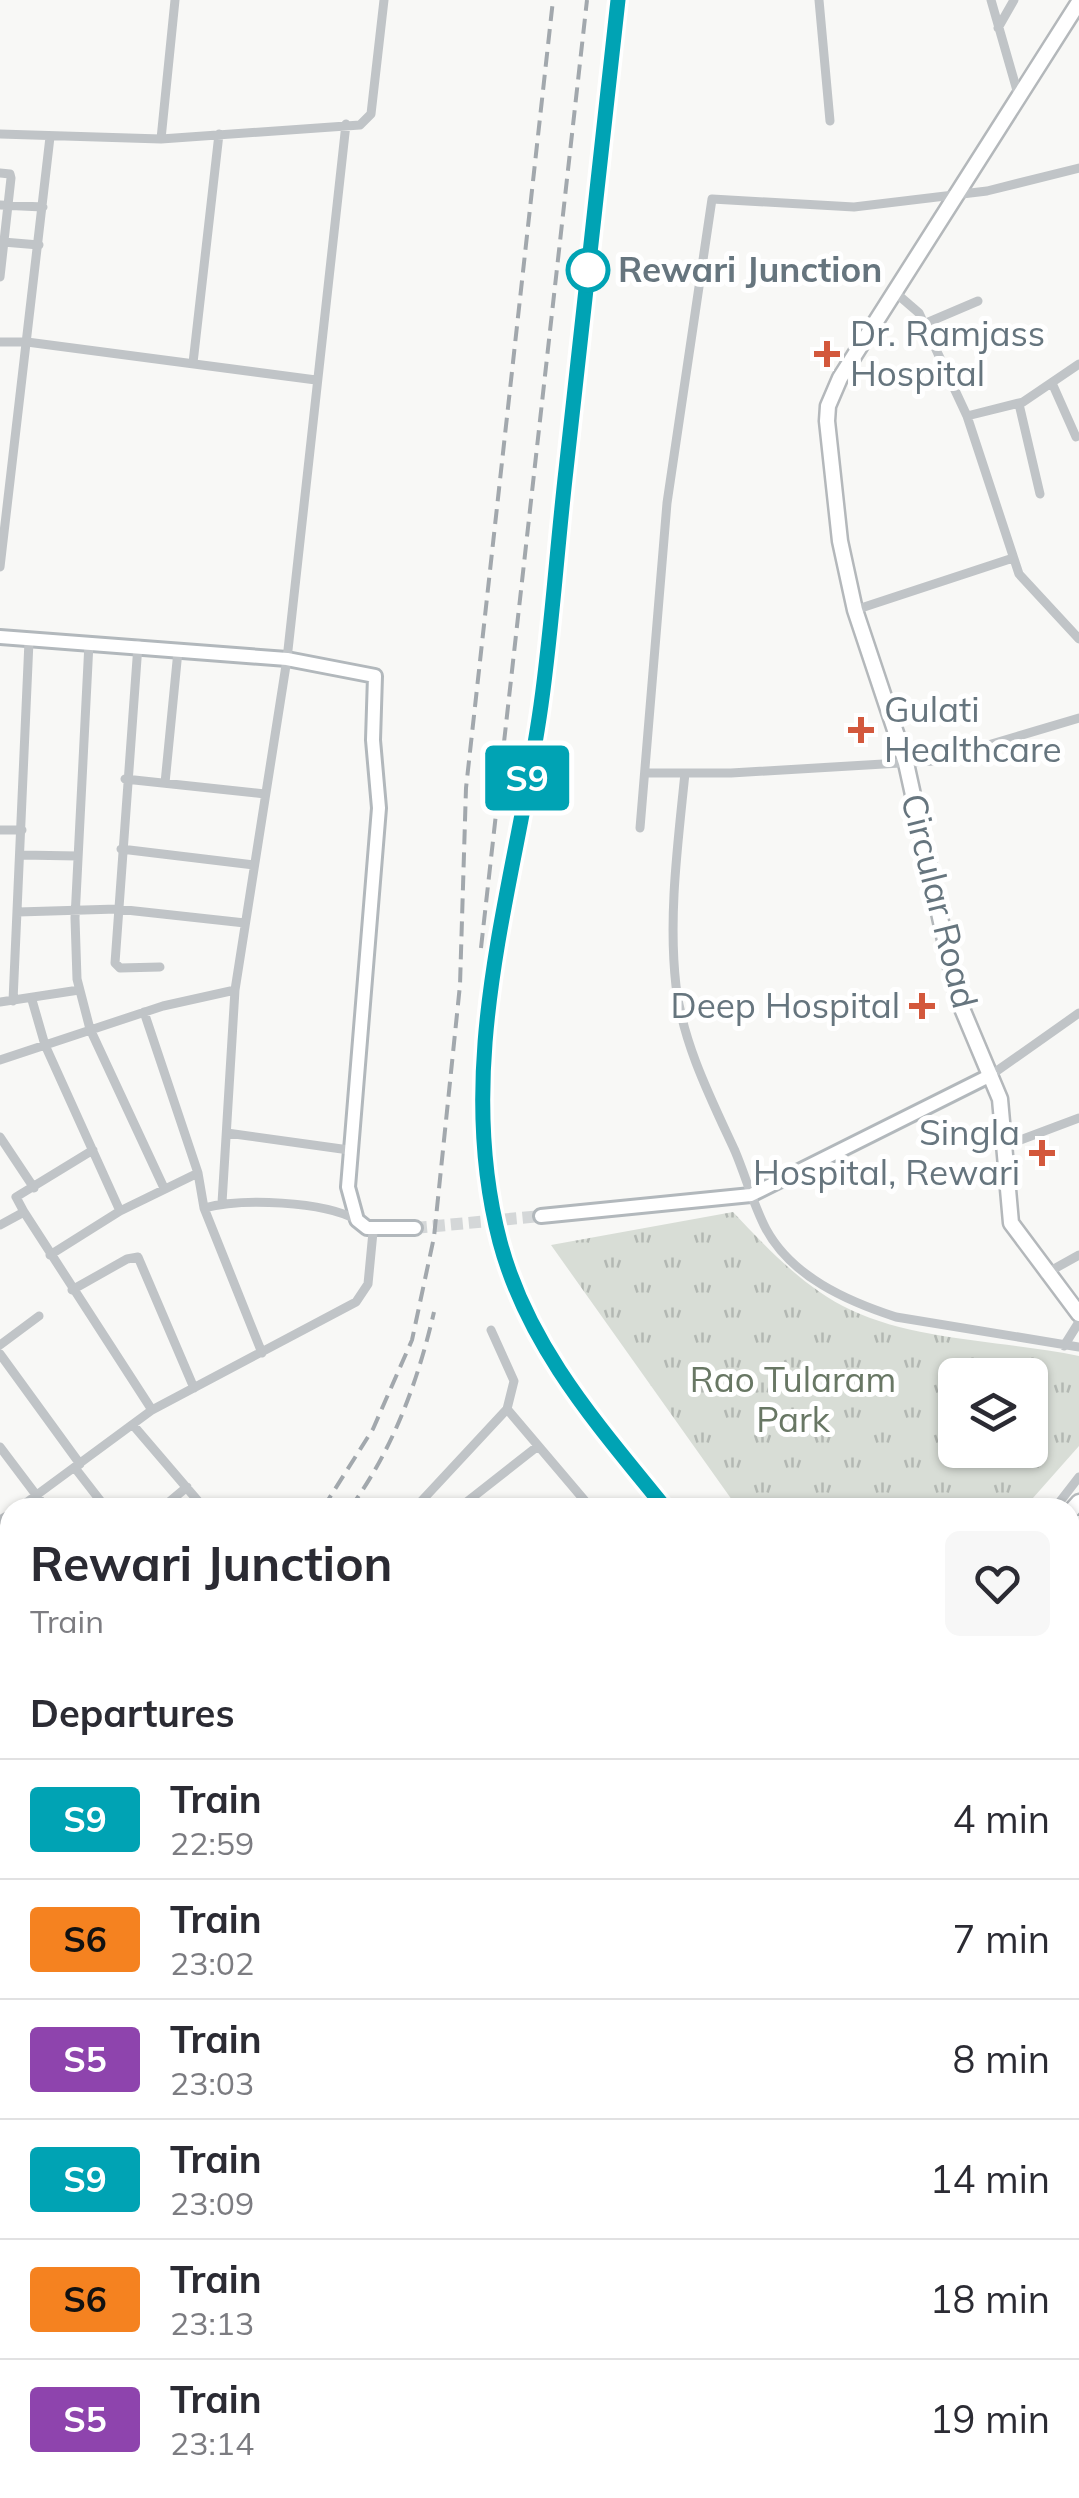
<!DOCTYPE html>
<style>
:root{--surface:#fff;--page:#f7f7f7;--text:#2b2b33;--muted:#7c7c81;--line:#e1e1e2}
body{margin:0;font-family:Mulish,sans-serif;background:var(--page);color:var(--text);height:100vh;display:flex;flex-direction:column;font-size:38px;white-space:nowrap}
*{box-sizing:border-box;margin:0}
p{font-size:32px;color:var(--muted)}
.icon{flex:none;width:55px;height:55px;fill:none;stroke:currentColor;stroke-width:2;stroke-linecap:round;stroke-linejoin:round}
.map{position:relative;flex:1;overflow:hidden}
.panel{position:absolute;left:0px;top:1498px;width:1080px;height:1002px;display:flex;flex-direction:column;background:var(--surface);border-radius:30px 30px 0 0;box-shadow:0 2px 8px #0004}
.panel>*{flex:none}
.badge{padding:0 20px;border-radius:8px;font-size:35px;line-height:65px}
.fabs{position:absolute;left:938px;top:1358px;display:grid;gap:20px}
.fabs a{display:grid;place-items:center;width:110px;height:110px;border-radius:15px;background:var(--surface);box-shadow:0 2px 8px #0004;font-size:50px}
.map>.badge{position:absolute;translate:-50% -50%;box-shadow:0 0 0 5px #fff}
h2{padding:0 30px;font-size:38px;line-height:90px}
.round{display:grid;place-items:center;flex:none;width:105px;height:105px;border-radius:15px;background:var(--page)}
.overview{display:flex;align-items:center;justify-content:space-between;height:170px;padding:0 30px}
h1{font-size:48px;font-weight:700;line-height:75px}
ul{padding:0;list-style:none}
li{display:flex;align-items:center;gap:30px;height:120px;padding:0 30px;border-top:2px solid var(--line)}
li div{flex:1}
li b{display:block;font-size:38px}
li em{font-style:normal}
li .badge{min-width:110px;font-weight:700;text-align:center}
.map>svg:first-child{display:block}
.park{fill:url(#park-tufts);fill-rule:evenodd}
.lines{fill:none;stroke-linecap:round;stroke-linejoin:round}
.secondary-tunnel{stroke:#d4d7d8;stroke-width:12;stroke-dasharray:12 6;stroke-linecap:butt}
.secondary-casing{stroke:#b2b8bc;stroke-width:18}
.primary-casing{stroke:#b4b8bb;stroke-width:19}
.street{stroke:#c0c4c7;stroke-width:9}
.secondary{stroke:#fff;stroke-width:12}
.primary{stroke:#fff;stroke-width:14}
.rail{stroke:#a2a8ad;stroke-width:4;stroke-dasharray:15 8;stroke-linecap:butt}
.line-casing{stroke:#fff;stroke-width:22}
.line{stroke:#00a3b4;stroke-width:15}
.stop-dot{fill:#fff;stroke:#00a3b4;stroke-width:5}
.poi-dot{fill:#d3583c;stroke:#fff;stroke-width:4}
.labels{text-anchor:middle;stroke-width:10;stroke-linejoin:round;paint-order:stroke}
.stop-label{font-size:35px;font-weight:bold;fill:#66757e;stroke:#fff;text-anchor:start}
.poi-label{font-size:35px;fill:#66757e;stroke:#fff;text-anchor:start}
.street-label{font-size:35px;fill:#66757e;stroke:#fff}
.park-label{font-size:35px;fill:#687764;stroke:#fff}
</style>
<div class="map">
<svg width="1079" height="2498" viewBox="0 0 1079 2498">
<defs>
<pattern id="park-tufts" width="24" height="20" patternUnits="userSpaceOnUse" patternTransform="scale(2.5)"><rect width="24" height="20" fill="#d8ddd6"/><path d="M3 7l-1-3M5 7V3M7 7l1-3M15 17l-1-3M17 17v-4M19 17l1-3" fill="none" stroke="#b3b8b3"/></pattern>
</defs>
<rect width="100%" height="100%" fill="#f8f8f6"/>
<path class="park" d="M733,1212C768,1249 804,1288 851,1310C916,1341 1008,1341 1079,1356V1446L1025,1507H737L551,1245ZM955,1375H1030V1450H955Z"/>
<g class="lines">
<path class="secondary-tunnel" d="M415,1228L541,1216"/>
<defs>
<path id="secondary" d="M0,637L287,659L375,676L373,740L379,808L348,1187L357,1220L367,1228H415
M541,1216L751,1195L991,1075
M832,2490L835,2498"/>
<path id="primary" d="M1079,2L840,378L828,406L827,421L840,541L855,610L906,763L958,999L1000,1099L1011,1223L1079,1314
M1070,1512L1079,1502
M1070,1534L1079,1523
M168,2498L175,2490
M182,2498L188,2490"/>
</defs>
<use href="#secondary" class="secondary-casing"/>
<use href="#primary" class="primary-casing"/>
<path class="street" d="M819,0L830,121
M991,0L1018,94
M998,28L1014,0
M0,134L161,139L360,125L371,114L384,0
M161,139L175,0
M0,173L10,174L11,178L0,277
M0,205L43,207
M3,242L39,245
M897,294L919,313L967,416L1019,574L1079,639
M924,324L978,301
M0,342H27L316,380
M193,363L219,134
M1052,383L1076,437
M1019,404L1040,494
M967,416L1023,402L1079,364
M0,567L50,137
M855,610L1013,558
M89,643L75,918L77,979L90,1029L164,1188
M138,645L115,963L120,968L160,967
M645,773H731L934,761L1079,718
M685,773C678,843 668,916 676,986C683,1044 711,1099 735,1151C746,1177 753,1204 766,1229C792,1277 847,1301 896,1317L1079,1347
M125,779L265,794
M165,783L178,651
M640,828L667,503L712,199L854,207L987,191L1079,168
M0,830H22
M121,849L254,865
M21,855L78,856
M18,912L117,909L245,923
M32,1000L45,1045L120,1211
M13,1001L29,641
M0,1002L79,990
M144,1012L198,1173L204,1208L262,1353
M0,1060L163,1006L235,990L287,659L346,124
M991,1075L1079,1013
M227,1133L349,1150
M0,1137L34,1188
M1007,1145L1079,1118
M222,1203L235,990
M204,1208C242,1198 323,1201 357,1220
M24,1212L152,1410
M0,1225L24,1212L16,1197L93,1150
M50,1255L120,1211L198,1173
M1045,1274L1079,1255
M72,1290L127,1259L138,1257L194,1388
M0,1345L39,1316
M1064,1346L1079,1322
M0,1354L80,1464
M507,1409L591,1508
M133,1425L204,1508
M0,1447L46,1508
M75,1468L106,1508
M493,1503L530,1508
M19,1508L152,1410L356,1302L368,1284L373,1232
M162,1508L187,1487
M415,1508L507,1409L514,1381L491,1330
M459,1508L538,1446
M1055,1508L1079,1477
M0,1520L10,1514
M1070,1553L1079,1542
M0,1581L10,1592
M0,1740L10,1734
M0,1783L10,1793
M0,1932L10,1922
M0,1995L10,2009
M1070,2039L1079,2050
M0,2080L10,2095
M1070,2150L1079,2160
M0,2188L10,2205
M0,2232L10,2227
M0,2239L10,2257
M1070,2278L1079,2288
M0,2472L10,2464
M130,2490L136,2498
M430,2490L437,2498
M516,2498L526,2490
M599,2498L609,2490
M669,2498L679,2490
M768,2498L777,2490
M1077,2498L1079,2495"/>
<use href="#secondary" class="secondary"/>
<use href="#primary" class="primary"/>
<path class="rail" d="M618,0C600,159 583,318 565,478C557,553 552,630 541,705C515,884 452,1060 500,1242C528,1347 598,1426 665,1508
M481,948L587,0
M323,1508L373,1429L412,1340L434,1237L460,985L466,788L553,0
M350,1508C393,1450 418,1381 434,1312
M0,1765L10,1760
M0,1880L10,1870
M1070,2009L1079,2020"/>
</g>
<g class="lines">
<defs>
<path id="line" d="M618,0C601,157 583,313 566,470C557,548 552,627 541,705C516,884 452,1060 500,1242C528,1347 598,1425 665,1508"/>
</defs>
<use href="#line" class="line-casing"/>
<use href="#line" class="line"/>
</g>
<circle class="stop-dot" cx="588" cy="270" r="20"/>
<g class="poi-dot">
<path d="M822 339h10v10h10v10h-10v10h-10v-10h-10v-10h10z"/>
<path d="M856 715h10v10h10v10h-10v10h-10v-10h-10v-10h10z"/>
<path d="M917 991h10v10h10v10h-10v10h-10v-10h-10v-10h10z"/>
<path d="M1037 1138h10v10h10v10h-10v10h-10v-10h-10v-10h10z"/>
</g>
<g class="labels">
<g class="stop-label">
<text x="618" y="282">Rewari Junction</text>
</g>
<g class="poi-label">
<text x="850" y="346">Dr. Ramjass<tspan x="850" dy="40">Hospital</tspan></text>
<text x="884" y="722">Gulati<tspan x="884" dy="40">Healthcare</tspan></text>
<text x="900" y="1018" text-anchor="end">Deep Hospital</text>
<text x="1020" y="1145" text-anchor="end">Singla<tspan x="1020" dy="40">Hospital, Rewari</tspan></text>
</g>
<g class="street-label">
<text transform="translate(939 901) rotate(76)" y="12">Circular Road</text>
</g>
<g class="park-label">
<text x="793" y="1392">Rao Tularam<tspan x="793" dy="40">Park</tspan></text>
</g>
</g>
</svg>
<div class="fabs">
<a><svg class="icon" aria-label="layers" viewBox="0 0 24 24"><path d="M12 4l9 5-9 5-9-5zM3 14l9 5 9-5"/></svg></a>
</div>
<b class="badge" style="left:527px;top:778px;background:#00a3b4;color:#fff">S9</b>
<section class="panel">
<div class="overview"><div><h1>Rewari Junction</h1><p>Train</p></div><a class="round"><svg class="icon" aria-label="heart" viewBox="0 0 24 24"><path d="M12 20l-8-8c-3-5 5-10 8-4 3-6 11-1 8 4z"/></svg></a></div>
<h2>Departures</h2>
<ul>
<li><span class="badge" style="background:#00a3b4;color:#fff">S9</span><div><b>Train</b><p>22:59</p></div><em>4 min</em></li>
<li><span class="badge" style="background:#f58220;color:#111">S6</span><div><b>Train</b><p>23:02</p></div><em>7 min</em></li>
<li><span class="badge" style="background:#8e44ad;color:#fff">S5</span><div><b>Train</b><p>23:03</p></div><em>8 min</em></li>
<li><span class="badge" style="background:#00a3b4;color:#fff">S9</span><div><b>Train</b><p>23:09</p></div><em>14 min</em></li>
<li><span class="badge" style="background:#f58220;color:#111">S6</span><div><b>Train</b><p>23:13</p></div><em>18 min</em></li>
<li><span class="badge" style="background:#8e44ad;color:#fff">S5</span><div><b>Train</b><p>23:14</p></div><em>19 min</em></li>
</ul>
</section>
</div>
